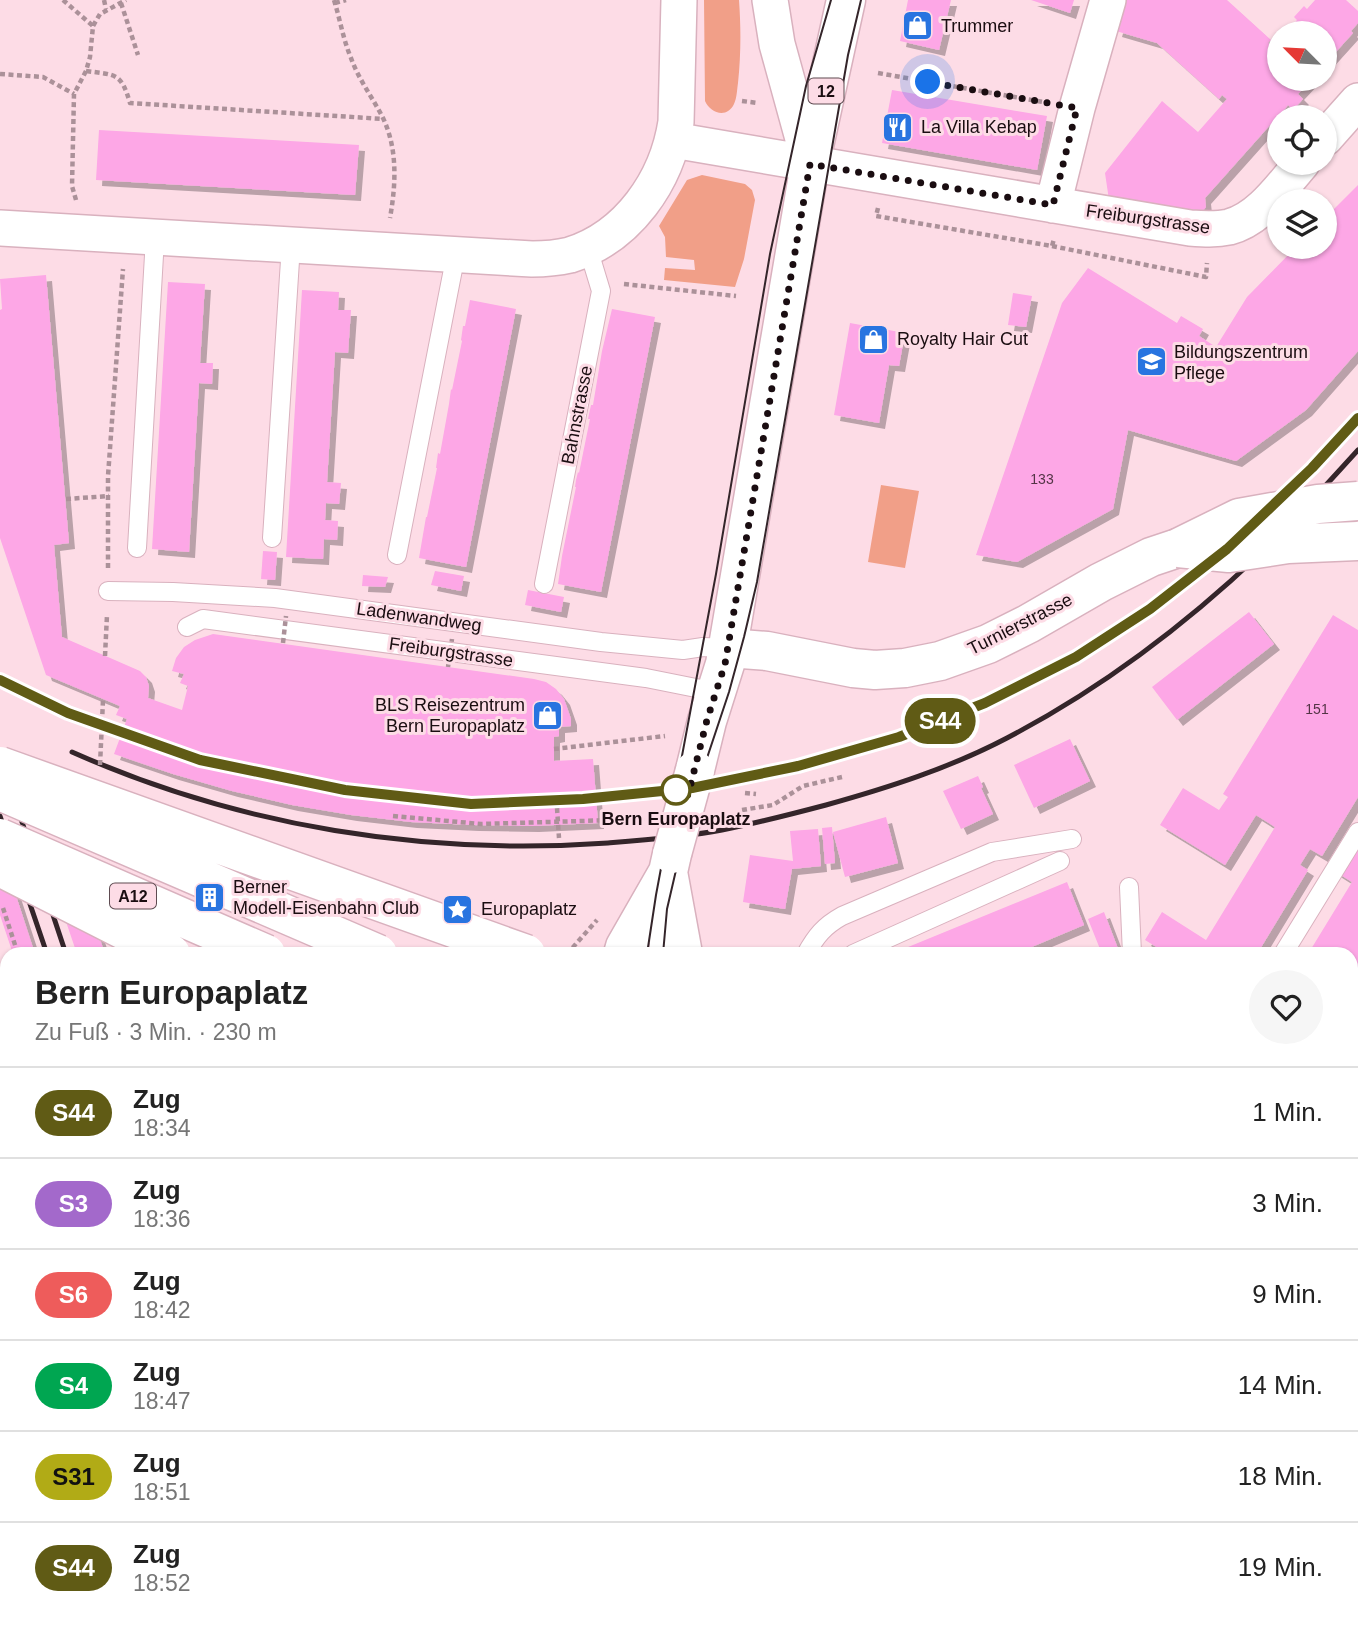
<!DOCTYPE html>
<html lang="de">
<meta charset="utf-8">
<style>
:root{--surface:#fff;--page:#f6f6f6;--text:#222;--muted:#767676;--line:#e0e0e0}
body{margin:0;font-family:Arial,sans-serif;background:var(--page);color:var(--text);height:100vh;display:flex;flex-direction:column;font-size:26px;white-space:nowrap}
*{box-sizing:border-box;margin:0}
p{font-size:23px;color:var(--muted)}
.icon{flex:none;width:38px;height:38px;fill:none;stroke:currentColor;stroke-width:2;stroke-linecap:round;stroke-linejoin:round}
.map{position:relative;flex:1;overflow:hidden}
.panel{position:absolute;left:0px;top:947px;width:1358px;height:681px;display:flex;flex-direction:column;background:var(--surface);border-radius:21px 21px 0 0;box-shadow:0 2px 5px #0004}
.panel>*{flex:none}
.badge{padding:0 14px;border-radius:23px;font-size:24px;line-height:46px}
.needle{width:46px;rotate:294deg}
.fabs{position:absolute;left:1267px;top:21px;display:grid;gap:14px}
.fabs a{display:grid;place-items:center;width:70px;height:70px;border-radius:50%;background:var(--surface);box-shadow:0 2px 5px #0004;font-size:35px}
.you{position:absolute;width:35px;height:35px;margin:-18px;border:5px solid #fff;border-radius:50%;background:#1a73e8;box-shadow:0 0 0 10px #1a73e833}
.map>.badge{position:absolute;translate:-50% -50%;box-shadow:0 0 0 4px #fff}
.round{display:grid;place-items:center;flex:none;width:74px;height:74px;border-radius:37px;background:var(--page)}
.summary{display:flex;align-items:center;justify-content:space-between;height:119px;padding:0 35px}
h1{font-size:33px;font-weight:700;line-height:52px}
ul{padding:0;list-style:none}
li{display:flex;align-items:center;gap:21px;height:91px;padding:0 35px;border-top:2px solid var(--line)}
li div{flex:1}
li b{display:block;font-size:26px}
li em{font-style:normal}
li .badge{min-width:77px;font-weight:700;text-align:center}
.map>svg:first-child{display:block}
.green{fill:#f19f88}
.building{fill:#fda7e6;filter:url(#shadow)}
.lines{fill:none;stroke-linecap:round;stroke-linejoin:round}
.secondary-tunnel{stroke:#dbbdc6;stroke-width:38;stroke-dasharray:38 19;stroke-linecap:butt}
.lane-casing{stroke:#d9b1be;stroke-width:20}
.street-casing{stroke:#d9b1be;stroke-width:38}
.secondary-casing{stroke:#d9b1be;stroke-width:41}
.primary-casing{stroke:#d9b1be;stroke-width:41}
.highway-casing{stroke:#d9b1be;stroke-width:41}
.path{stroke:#ab9199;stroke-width:4.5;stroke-dasharray:5 3.5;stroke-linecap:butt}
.lane{stroke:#fff;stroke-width:18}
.street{stroke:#fff;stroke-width:35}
.secondary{stroke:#fff;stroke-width:38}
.primary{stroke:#fff;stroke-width:38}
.highway{stroke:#fff;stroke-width:38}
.tram{stroke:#34252a;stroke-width:2}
.rail{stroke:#34252a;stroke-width:5}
.secondary-bridge-casing{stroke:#d9b1be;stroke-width:41;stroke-linecap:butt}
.primary-bridge-casing{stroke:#d9b1be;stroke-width:41;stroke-linecap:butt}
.highway-bridge-casing{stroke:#d9b1be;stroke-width:41;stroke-linecap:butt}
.path-bridge{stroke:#ab9199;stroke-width:4.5;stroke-dasharray:5 3.5;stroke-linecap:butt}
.secondary-bridge{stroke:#fff;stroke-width:38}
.primary-bridge{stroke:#fff;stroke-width:38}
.highway-bridge{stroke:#fff;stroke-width:38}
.line-casing{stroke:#fff;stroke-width:16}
.line{stroke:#605b15;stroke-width:10}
.walk{stroke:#1a0d11;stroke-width:7;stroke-dasharray:0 12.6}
.stop-dot{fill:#fff;stroke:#605b15;stroke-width:3.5}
.labels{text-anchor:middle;stroke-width:6;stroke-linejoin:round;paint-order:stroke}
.number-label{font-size:14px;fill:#533446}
.shield{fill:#fddce6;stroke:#5e4b51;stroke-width:2}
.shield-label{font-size:16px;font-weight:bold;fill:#1a0d11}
.poi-label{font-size:18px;fill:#1a0d11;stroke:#fddce6;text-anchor:start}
.street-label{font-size:18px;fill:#1a0d11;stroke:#fddce6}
.stop-label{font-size:18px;font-weight:bold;fill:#1a0d11;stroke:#fddce6}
</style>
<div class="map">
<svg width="1358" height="1627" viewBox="0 0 1358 1627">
<defs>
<filter id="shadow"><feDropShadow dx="6" dy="6" stdDeviation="0" flood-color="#0004"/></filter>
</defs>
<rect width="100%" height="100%" fill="#fddce6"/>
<path class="green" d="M704,0H739C741,28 741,55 738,83C737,89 737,98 734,104C727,119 710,113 705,101Z
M702,175L745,184L752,190L755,200L744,259L735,287L664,280L665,268L695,270L694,260L666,257L665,237L659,226L687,180Z
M881,485L919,491L905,568L868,562Z
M0,1205L7,1206V1333H0Z"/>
<path class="building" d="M908,0H951L939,50L900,41Z
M1031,0H1074L1070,13Z
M1125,0H1227L1271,40L1268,43L1273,47L1279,40V79H1312L1298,94L1303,99L1293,110L1288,105L1285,109L1281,113L1286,117H1279V126L1277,129L1271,124L1205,198L1206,207L1200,214L1109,200L1105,173L1162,101L1198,132L1227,99L1222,95L1219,99L1157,43L1116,31Z
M1315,0H1346L1358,11V23L1351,31L1353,33L1325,64V33H1286L1297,20L1294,17L1304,6L1307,9Z
M892,90L1047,116L1037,170L882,143Z
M99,130L359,145L355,195L96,180Z
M1358,185V351L1306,410L1236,461L1128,430L1113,509L1017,562L976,555L1062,303L1088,268L1177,323L1181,316L1203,329L1199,336L1216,347L1247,297L1296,247H1325V218Z
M46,275L69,543L54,545L62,637L140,671L146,677L149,686L148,698L182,710L188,686L180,683L184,674L172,671L176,658L184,647L195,640L213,634L534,679L546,682L556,689L564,699L571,719V726L559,727V736L554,737V761L593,759L598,823L533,826L473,825L411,822L351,815L292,805L232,791L173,774L114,754L127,719L116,715L120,706L46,675L0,538V310L2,309L0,279Z
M168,282L205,284L200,363H213L212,384L199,383L189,552L152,549Z
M302,290L339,292L338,310H351L348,353L335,352L327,482L341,483L339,504L326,503L325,520L338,521L337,540L324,539L323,559L286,557Z
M1013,293L1032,296L1026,327L1008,325Z
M470,300L516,309L466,567L419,558L426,517H427L437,468H436L438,453L440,454L449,404L451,389L452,390L462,341L461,340L463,326H465Z
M612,309L655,317L601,592L558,584L562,556L576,487H575L576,480L578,472L579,473L590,419H588L591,405H593L602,351Z
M850,323L905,333L899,366L889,365L879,423L834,415Z
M263,551L277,552L275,580L261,579Z
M435,571L464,576L461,591L431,585Z
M363,575L388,577L385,587L362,586Z
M528,590L564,597L561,612L525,605Z
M1249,612L1274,644L1177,720L1152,687Z
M1333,615L1358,630V797L1322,856L1310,849L1300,865L1308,870L1257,954H1168L1145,940L1162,912L1206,940L1275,827L1256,815L1225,865L1160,825L1183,788L1219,810L1228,797L1223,794Z
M1070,739L1090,781L1034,808L1014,765Z
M978,776L983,787L981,788L993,814L961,829L943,791Z
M886,817L898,863L845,877L833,832Z
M832,827L835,863L825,864L822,828Z
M818,829L821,866L792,869L785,909L743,902L750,855L793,861L790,831Z
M1358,830V1090L1351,1086V954H1308L1352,882L1333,870Z
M68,846L105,954H77L43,854Z
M5,862L35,954H13L0,915V864Z
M1067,882L1084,925L1015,954H891Z
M1104,912L1120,954H1102L1088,919Z
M7,1432V1488L0,1490V1434Z
M7,1597V1620L99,1621L81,1627H0V1599Z
M375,1620H605V1627H378Z
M747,1620H796L797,1627H748Z
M1083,1620H1151L1147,1627H1093Z"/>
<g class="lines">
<path class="secondary-tunnel" d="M1351,1504L1358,1492
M1351,1570L1358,1559"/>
<defs>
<path id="lane" d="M272,538L291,245
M137,548L155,238
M397,555L456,254
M544,584L601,291L588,248
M108,591L173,592L275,598L601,642L683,650L703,647L728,648
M187,627L203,619L646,678L716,692
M1129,887L1132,954
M658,954L662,910
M806,954C816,936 824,926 842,916L992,852L1072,839
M853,954L1060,861
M1283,954L1358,832
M1351,1188L1358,1185
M880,1620L881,1627
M1056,1620L1066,1627"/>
<path id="street" d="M770,0L777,44L810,164
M1325,138L1358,101
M673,140L1190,228C1203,229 1216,230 1229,227C1260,219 1282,186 1302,163
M1053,205L1077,108L1108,0
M0,228L532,259C544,259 557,258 570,255C628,237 667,181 676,122L679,0
M1165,1627L1169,1620"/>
<path id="secondary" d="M728,648L767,651L853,668L875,670L905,668L940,661L988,644L1028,624L1101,582L1151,557L1178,548
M1275,1627L1279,1620
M1316,1627L1320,1620"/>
<path id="primary" d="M695,770L707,721L725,664L810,164L846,0
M668,872L683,954
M623,954L625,947L668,872L672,854
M670,1620V1627"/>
<path id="highway" d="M1351,1303H1358
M1351,1382L1358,1396
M1351,1523L1358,1520
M1234,1627L1238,1620"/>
</defs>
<use href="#lane" class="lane-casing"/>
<use href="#street" class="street-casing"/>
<use href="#secondary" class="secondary-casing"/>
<use href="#primary" class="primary-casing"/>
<use href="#highway" class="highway-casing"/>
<path class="path" d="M63,0L93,26
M104,0L106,9
M334,0C340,19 343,39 351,58C358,78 372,97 382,116C398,148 396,184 390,218
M121,3L138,55
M335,3L346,0
M86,71C117,75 121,73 130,103L384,119
M878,73L1043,102
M0,74L43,77L74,94
M742,101L758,103
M76,200L72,186L74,94L86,71L90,57L93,26L100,14L126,0
M878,208L876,216L1052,246L1054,239
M1052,246L1206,277L1207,263
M624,284L736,296
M66,499L109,496
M108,568V476L123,269
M105,656L107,615
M554,749L665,736
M745,793L756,794
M557,808L559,838
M742,810L773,805L803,786L842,777
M393,816L481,824L647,819
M3,908L18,954
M567,954L597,920
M0,976L7,1000
M0,1150L7,1148
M0,1421L7,1418
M0,1587L7,1584
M218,1620L220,1627"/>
<use href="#lane" class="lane"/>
<use href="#street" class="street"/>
<use href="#secondary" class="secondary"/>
<use href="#primary" class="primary"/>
<use href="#highway" class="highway"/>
<path class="tram" d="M647,954L656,895L716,574L770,254L806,86L831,0
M663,954L667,909L680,853L693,800L729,692L744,637L757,582L848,55L861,0
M673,1620L674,1627
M692,1620V1627"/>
<path class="rail" d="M58,708L138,738
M72,752C241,827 425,856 608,843C646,840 685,837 722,830C757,823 792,814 826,805C887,788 950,768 1007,738C1099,690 1184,626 1260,554C1294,521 1326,485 1358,450
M0,756L66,954
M617,796L692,788L798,767L899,737L984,703L1076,657L1150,609L1227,549L1312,468L1358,418
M0,816L47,954
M270,1620L272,1627
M289,1620L291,1627"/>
<defs>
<path id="secondary-bridge" d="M1178,548L1239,518L1318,504L1358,501
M1178,548L1229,553L1288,544L1358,541"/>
<path id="primary-bridge" d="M672,854L695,770"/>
<path id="highway-bridge" d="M0,766L526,954
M7,794L378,954
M0,838L266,954
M0,867L171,954
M1351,1468L1358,1472"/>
</defs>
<use href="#secondary-bridge" class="secondary-bridge-casing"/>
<use href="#primary-bridge" class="primary-bridge-casing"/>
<use href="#highway-bridge" class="highway-bridge-casing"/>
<path class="path-bridge" d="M283,643L286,616
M448,667L452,639
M100,765L103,700"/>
<use href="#secondary-bridge" class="secondary-bridge"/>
<use href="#primary-bridge" class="primary-bridge"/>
<use href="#highway-bridge" class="highway-bridge"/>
</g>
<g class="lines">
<defs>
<path id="line" d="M0,680L68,713L200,760L345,790L471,804L583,799L692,788L798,766L899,737L985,703L1076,657L1150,609L1227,549L1312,468L1358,418"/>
</defs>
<use href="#line" class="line-casing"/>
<use href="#line" class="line"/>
<path class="walk" d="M676,790L688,795L707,720L725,664L810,164L1053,205L1077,108L928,82"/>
</g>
<defs>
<symbol id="shop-square" viewBox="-11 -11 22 22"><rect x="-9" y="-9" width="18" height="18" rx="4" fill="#2874e0" stroke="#fddce6"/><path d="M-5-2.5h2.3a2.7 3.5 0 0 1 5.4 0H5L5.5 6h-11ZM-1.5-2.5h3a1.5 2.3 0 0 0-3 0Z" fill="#fff"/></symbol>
<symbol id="restaurant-square" viewBox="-11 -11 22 22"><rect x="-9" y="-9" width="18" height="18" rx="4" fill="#2874e0" stroke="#fddce6"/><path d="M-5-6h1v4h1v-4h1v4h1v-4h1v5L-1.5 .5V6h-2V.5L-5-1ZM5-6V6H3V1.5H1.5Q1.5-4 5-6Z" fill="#fff"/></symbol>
<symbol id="school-square" viewBox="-11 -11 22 22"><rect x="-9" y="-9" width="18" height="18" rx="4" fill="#2874e0" stroke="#fddce6"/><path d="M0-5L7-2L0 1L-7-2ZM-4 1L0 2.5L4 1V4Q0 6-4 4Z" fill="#fff"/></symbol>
<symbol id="building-square" viewBox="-11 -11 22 22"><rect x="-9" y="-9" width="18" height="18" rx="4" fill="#2874e0" stroke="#fddce6"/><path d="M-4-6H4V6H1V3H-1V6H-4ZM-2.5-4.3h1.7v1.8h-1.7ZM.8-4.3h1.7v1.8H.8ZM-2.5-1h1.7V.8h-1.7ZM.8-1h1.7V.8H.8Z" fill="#fff"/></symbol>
<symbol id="sight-square" viewBox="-11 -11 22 22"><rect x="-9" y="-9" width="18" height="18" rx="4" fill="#2874e0" stroke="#fddce6"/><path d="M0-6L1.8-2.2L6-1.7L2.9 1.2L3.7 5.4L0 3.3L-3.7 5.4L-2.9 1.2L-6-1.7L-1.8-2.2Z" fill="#fff"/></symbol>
</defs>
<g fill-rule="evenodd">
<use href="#shop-square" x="900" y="8" width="35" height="35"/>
<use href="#restaurant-square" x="880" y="110" width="35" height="35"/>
<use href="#shop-square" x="856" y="322" width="35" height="35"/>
<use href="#school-square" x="1134" y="344" width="35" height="35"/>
<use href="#shop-square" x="530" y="698" width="35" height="35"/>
<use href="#building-square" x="192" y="880" width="35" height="35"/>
<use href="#sight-square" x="440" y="892" width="35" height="35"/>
</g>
<circle class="stop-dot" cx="676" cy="790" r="14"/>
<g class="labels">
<g class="number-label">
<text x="1042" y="484">133</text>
<text x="1317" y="714">151</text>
</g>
<g class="shield">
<rect x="808.5" y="78.5" width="35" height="25" rx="5"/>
<rect x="110" y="883.5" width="46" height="25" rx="5"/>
</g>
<g class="shield-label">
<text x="826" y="97">12</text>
<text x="133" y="902">A12</text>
</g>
<g class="poi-label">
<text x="941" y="32">Trummer</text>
<text x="921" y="133">La Villa Kebap</text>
<text x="897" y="345">Royalty Hair Cut</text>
<text x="1174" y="358">Bildungszentrum<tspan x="1174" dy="21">Pflege</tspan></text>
<text x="525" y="711" text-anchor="end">BLS Reisezentrum<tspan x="525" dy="21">Bern Europaplatz</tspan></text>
<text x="233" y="893">Berner<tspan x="233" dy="21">Modell-Eisenbahn Club</tspan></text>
<text x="481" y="915">Europaplatz</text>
</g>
<g class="street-label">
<text transform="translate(1148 219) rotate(8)" y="6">Freiburgstrasse</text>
<text transform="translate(577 415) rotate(-79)" y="6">Bahnstrasse</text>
<text transform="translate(419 617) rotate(8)" y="6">Ladenwandweg</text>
<text transform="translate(1020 624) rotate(-27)" y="6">Turnierstrasse</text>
<text transform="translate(451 652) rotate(8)" y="6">Freiburgstrasse</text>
</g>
<g class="stop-label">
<text x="676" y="825">Bern Europaplatz</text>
</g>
</g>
</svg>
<div class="fabs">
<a><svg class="needle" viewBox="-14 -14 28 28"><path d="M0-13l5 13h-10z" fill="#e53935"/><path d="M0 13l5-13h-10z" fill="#767676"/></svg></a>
<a><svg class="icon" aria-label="locate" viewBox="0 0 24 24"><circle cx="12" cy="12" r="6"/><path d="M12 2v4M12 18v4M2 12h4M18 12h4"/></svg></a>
<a><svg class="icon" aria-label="layers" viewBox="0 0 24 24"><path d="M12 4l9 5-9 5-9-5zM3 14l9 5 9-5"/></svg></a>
</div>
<div class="you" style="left:928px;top:82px"></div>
<b class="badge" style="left:940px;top:721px;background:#605b15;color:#fff">S44</b>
<section class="panel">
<div class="summary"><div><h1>Bern Europaplatz</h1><p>Zu Fuß · 3 Min. · 230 m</p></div><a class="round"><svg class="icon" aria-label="heart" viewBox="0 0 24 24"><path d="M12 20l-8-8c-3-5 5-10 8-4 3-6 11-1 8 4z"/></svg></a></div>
<ul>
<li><span class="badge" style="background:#605b15;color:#fff">S44</span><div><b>Zug</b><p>18:34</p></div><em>1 Min.</em></li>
<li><span class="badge" style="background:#a369cb;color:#fff">S3</span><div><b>Zug</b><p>18:36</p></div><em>3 Min.</em></li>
<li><span class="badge" style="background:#ee5c5b;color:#fff">S6</span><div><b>Zug</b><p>18:42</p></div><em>9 Min.</em></li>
<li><span class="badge" style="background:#00a651;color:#fff">S4</span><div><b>Zug</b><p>18:47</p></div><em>14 Min.</em></li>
<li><span class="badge" style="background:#b1ab16;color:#111">S31</span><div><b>Zug</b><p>18:51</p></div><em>18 Min.</em></li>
<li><span class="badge" style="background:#605b15;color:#fff">S44</span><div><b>Zug</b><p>18:52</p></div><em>19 Min.</em></li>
</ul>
</section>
</div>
